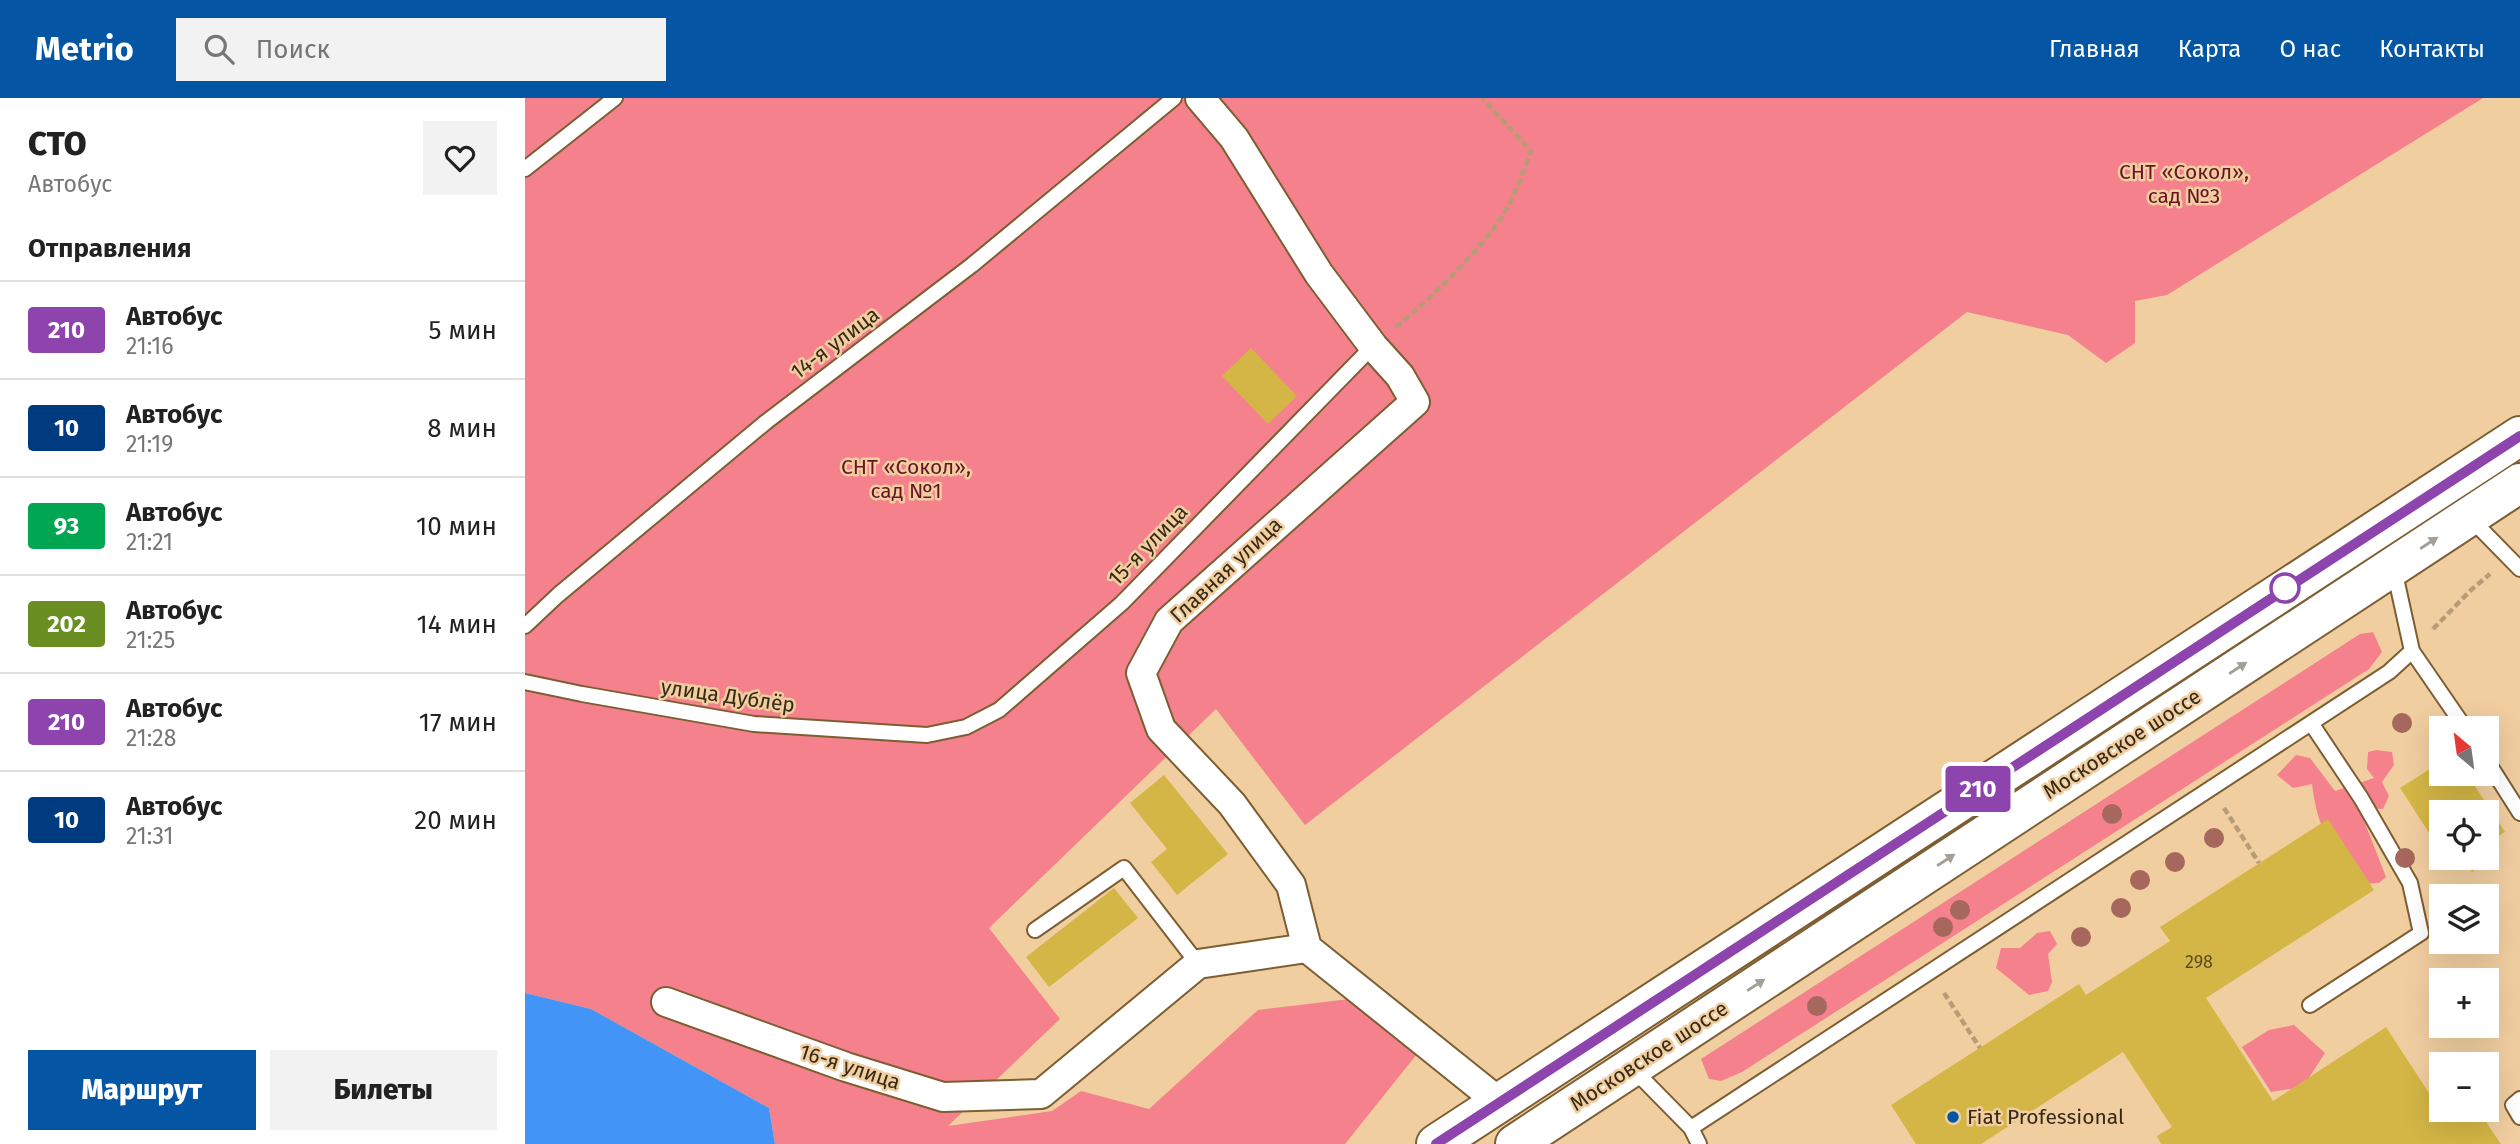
<!DOCTYPE html>
<html lang="ru">
<meta charset="utf-8">
<style>
:root{--surface:#fff;--page:#f2f2f2;--text:#222;--muted:#767676;--line:#e0e0e0;--accent:#0455a3}
body{margin:0;font-family:"Fira Sans",sans-serif;background:var(--page);color:var(--text);height:100vh;display:flex;flex-direction:column;font-size:26px;white-space:nowrap}
*{box-sizing:border-box;margin:0}
p{font-size:23px;color:var(--muted)}
.icon{flex:none;width:38px;height:38px;fill:none;stroke:currentColor;stroke-width:2;stroke-linecap:round;stroke-linejoin:round}
.map{position:relative;flex:1;overflow:hidden}
.drawer{display:flex;flex-direction:column;background:var(--surface);width:525px}
.drawer>*{flex:none}
.badge{padding:0 14px;border-radius:5px;font-size:24px;line-height:46px}
.needle{width:46px;rotate:331deg}
.fabs{position:absolute;left:1904px;top:618px;display:grid;gap:14px}
.fabs a{display:grid;place-items:center;width:70px;height:70px;border-radius:0px;background:var(--surface);box-shadow:0 7px 28px #0002;font-size:35px}
.map>.badge{position:absolute;translate:-50% -50%;box-shadow:0 0 0 4px #fff}
h2{padding:0 28px;font-size:26px;line-height:63px}
.round{display:grid;place-items:center;flex:none;width:74px;height:74px;border-radius:0px;background:var(--page)}
.overview{display:flex;align-items:center;justify-content:space-between;height:119px;padding:0 28px}
h1{font-size:33px;font-weight:800;line-height:52px}
.primary-button{display:flex;gap:14px;margin-top:auto;padding:14px 28px}
.primary-button a{flex:1;height:80px;border-radius:0px;background:var(--accent);color:#fff;font-size:28px;font-weight:800;line-height:80px;text-align:center}
.primary-button a+a{background:var(--page);color:var(--text)}
ul{padding:0;list-style:none}
li{display:flex;align-items:center;gap:21px;height:98px;padding:0 28px;border-top:2px solid var(--line)}
li div{flex:1}
li b{display:block;font-size:26px}
li em{font-style:normal}
li .badge{min-width:77px;font-weight:700;text-align:center}
header{display:flex;align-items:center;gap:42px;box-sizing:border-box;height:98px;padding:0 35px;background:var(--accent);color:#fff}
header strong{font-size:33px}
nav{display:flex;gap:38px;margin-inline-start:auto;font-size:24px}
.search{width:490px;height:63px;background:var(--page);display:flex;align-items:center;gap:18px;box-sizing:border-box;padding:0 24px;border-radius:0px;color:var(--muted);font-size:26px}
main{display:flex;flex:1;min-height:0}
.map>svg:first-child{display:block}
.green{fill:#f5818d}
.water{fill:#4295f7}
.building{fill:#d4b646}
.lines{fill:none;stroke-linecap:round;stroke-linejoin:round}
.service-casing{stroke:#7d5e32;stroke-width:18}
.minor-casing{stroke:#7d5e32;stroke-width:32}
.primary-casing{stroke:#7d5e32;stroke-width:42}
.path{stroke:#b89c76;stroke-width:4.5;stroke-dasharray:7 3.5;stroke-linecap:butt}
.service{stroke:#fff;stroke-width:14}
.minor{stroke:#fff;stroke-width:28}
.primary{stroke:#fff;stroke-width:38}
.tree{fill:#a6685d}
.oneway{fill:#a59f96}
.line-casing{stroke:#fff;stroke-width:16}
.line{stroke:#8e44ad;stroke-width:10}
.stop-dot{fill:#fff;stroke:#8e44ad;stroke-width:3.5}
.poi-dot{fill:#0455a3;stroke:#f1cea0;stroke-width:2.5}
.labels{text-anchor:middle;stroke-width:5;stroke-linejoin:round;paint-order:stroke}
.number-label{font-size:18px;fill:#5e4c22}
.park-label{font-size:21px;fill:#691426;stroke:#f1cea0}
.street-label{font-size:21px;fill:#362916;stroke:#f1cea0}
.poi-label{font-size:21px;fill:#362916;stroke:#f1cea0;text-anchor:start}
</style>
<header>
<strong>Metrio</strong>
<div class="search"><svg class="icon" aria-label="search" viewBox="0 0 24 24"><circle cx="10" cy="10" r="6"/><path d="M15 15l6 6"/></svg>Поиск</div>
<nav><a>Главная</a><a>Карта</a><a>О нас</a><a>Контакты</a></nav>
</header>
<main>
<section class="drawer">
<div class="overview"><div><h1>СТО</h1><p>Автобус</p></div><a class="round"><svg class="icon" aria-label="heart" viewBox="0 0 24 24"><path d="M12 20l-8-8c-3-5 5-10 8-4 3-6 11-1 8 4z"/></svg></a></div>
<h2>Отправления</h2>
<ul>
<li><span class="badge" style="background:#8e44ad;color:#fff">210</span><div><b>Автобус</b><p>21:16</p></div><em>5 мин</em></li>
<li><span class="badge" style="background:#003b80;color:#fff">10</span><div><b>Автобус</b><p>21:19</p></div><em>8 мин</em></li>
<li><span class="badge" style="background:#00a651;color:#fff">93</span><div><b>Автобус</b><p>21:21</p></div><em>10 мин</em></li>
<li><span class="badge" style="background:#6b8e23;color:#fff">202</span><div><b>Автобус</b><p>21:25</p></div><em>14 мин</em></li>
<li><span class="badge" style="background:#8e44ad;color:#fff">210</span><div><b>Автобус</b><p>21:28</p></div><em>17 мин</em></li>
<li><span class="badge" style="background:#003b80;color:#fff">10</span><div><b>Автобус</b><p>21:31</p></div><em>20 мин</em></li>
</ul>
<div class="primary-button"><a>Маршрут</a><a>Билеты</a></div>
</section>
<div class="map">
<svg width="1995" height="1046" viewBox="0 0 1995 1046">
<rect width="100%" height="100%" fill="#f1cea0"/>
<path class="green" d="M0,0H1958L1642,197L1610,203V245L1581,265L1543,237L1442,214L780,727L691,611L464,830L535,921L423,1028L527,1013L556,993L624,1011L733,912L833,900L896,951L820,1046H250L244,1010L66,911L0,895Z
M1848,534L1857,554L1844,571L1217,974L1196,983L1184,981L1176,961L1835,536Z
M1851,652L1867,654L1869,667L1857,684L1864,698L1858,711L1834,710L1861,779L1854,785L1834,786C1805,749 1793,733 1787,686L1768,690L1752,677L1771,657L1785,660L1810,693L1849,680L1842,671L1843,654Z
M1525,833L1532,846L1523,856L1527,884L1523,893L1504,897L1471,870L1476,850H1495L1512,835Z
M1769,927L1800,955L1778,989L1746,994L1717,949L1744,932Z"/>
<path class="water" d="M0,895L66,911L244,1010L250,1046H0Z"/>
<path class="building" d="M726,250L772,298L743,326L697,278Z
M1916,664V676H1942L1980,734L1965,743L1974,756L1947,774L1939,761L1927,769L1920,760H1962V714H1916V753L1875,690Z
M639,677L703,756L652,797L626,764L642,751L605,705Z
M1803,721L1849,792L1681,900L1748,1003L1861,929L1915,1012H1953L1976,1046H1636L1632,1038L1647,1029L1598,954L1456,1046H1391L1366,1007L1554,886L1561,897L1645,843L1635,829Z
M589,790L613,820L524,889L501,859Z"/>
<g class="lines">
<defs>
<path id="service" d="M0,71L90,0
M1945,420L1995,471
M0,528L33,497L241,324L447,167L649,0
M1887,553L1940,630
M0,584L57,596L229,626L402,637L441,629L474,612L597,505L848,248
M1962,663L1995,715
M510,832L599,770L673,866
M1785,907L1896,835L1885,785L1836,700L1786,625
M1107,970L1166,1030L1864,574L1887,553L1869,471
M1995,1001L1988,1007L1995,1019
M1166,1030L1174,1046"/>
<path id="minor" d="M675,0L709,40L794,176L848,248L875,278L890,304L644,523L616,575L636,631L707,706L766,787L782,850L974,1004
M141,904L321,969L418,999L516,996L673,866L782,850"/>
<path id="primary" d="M911,1046L1995,338
M990,1046L1995,385"/>
</defs>
<use href="#service" class="service-casing"/>
<use href="#minor" class="minor-casing"/>
<use href="#primary" class="primary-casing"/>
<path class="path" d="M871,229C904,202 943,164 969,130C986,108 997,79 1006,53L957,0
M1908,531L1947,491L1965,476
M1699,710L1734,765
M1419,895L1455,950"/>
<use href="#service" class="service"/>
<use href="#minor" class="minor"/>
<use href="#primary" class="primary"/>
</g>
<g class="tree">
<circle cx="1877" cy="625" r="10"/>
<circle cx="1587" cy="716" r="10"/>
<circle cx="1689" cy="740" r="10"/>
<circle cx="1880" cy="760" r="10"/>
<circle cx="1650" cy="764" r="10"/>
<circle cx="1615" cy="782" r="10"/>
<circle cx="1596" cy="810" r="10"/>
<circle cx="1435" cy="812" r="10"/>
<circle cx="1418" cy="829" r="10"/>
<circle cx="1556" cy="839" r="10"/>
<circle cx="1292" cy="908" r="10"/>
</g>
<defs><path id="oneway-solid" d="M-6-.8H1V-3.2L6.5 0L1 3.2V.8H-6Z" transform="scale(1.75)"/></defs>
<g class="oneway">
<use href="#oneway-solid" transform="translate(1904 445) rotate(-33)"/>
<use href="#oneway-solid" transform="translate(1713 570) rotate(-33)"/>
<use href="#oneway-solid" transform="translate(1421 762) rotate(-33)"/>
<use href="#oneway-solid" transform="translate(1231 887) rotate(-33)"/>
</g>
<g class="lines">
<defs>
<path id="line" d="M911,1046L1995,338"/>
</defs>
<use href="#line" class="line-casing"/>
<use href="#line" class="line"/>
</g>
<circle class="stop-dot" cx="1760" cy="490" r="14"/>
<circle class="poi-dot" cx="1428" cy="1019" r="7"/>
<g class="labels">
<g class="number-label">
<text x="1674" y="870">298</text>
</g>
<g class="park-label">
<text x="1659" y="81">СНТ «Сокол»,<tspan x="1659" dy="24">сад №3</tspan></text>
<text x="381" y="376">СНТ «Сокол»,<tspan x="381" dy="24">сад №1</tspan></text>
</g>
<g class="street-label">
<text transform="translate(310 245) rotate(-37)" y="7">14-я улица</text>
<text transform="translate(623 447) rotate(-46)" y="7">15-я улица</text>
<text transform="translate(701 472) rotate(-43)" y="7">Главная улица</text>
<text transform="translate(203 598) rotate(8)" y="7">улица Дублёр</text>
<text transform="translate(1597 646) rotate(-33)" y="7">Московское шоссе</text>
<text transform="translate(1124 958) rotate(-33)" y="7">Московское шоссе</text>
<text transform="translate(325 969) rotate(18)" y="7">16-я улица</text>
</g>
<g class="poi-label">
<text x="1442" y="1026">Fiat Professional</text>
</g>
</g>
</svg>
<div class="fabs">
<a><svg class="needle" viewBox="-14 -14 28 28"><path d="M0-13l5 13h-10z" fill="#e53935"/><path d="M0 13l5-13h-10z" fill="#767676"/></svg></a>
<a><svg class="icon" aria-label="locate" viewBox="0 0 24 24"><circle cx="12" cy="12" r="6"/><path d="M12 2v4M12 18v4M2 12h4M18 12h4"/></svg></a>
<a><svg class="icon" aria-label="layers" viewBox="0 0 24 24"><path d="M12 4l9 5-9 5-9-5zM3 14l9 5 9-5"/></svg></a>
<a>+</a>
<a>−</a>
</div>
<b class="badge" style="left:1453px;top:691px;background:#8e44ad;color:#fff">210</b>
</div>
</main>
